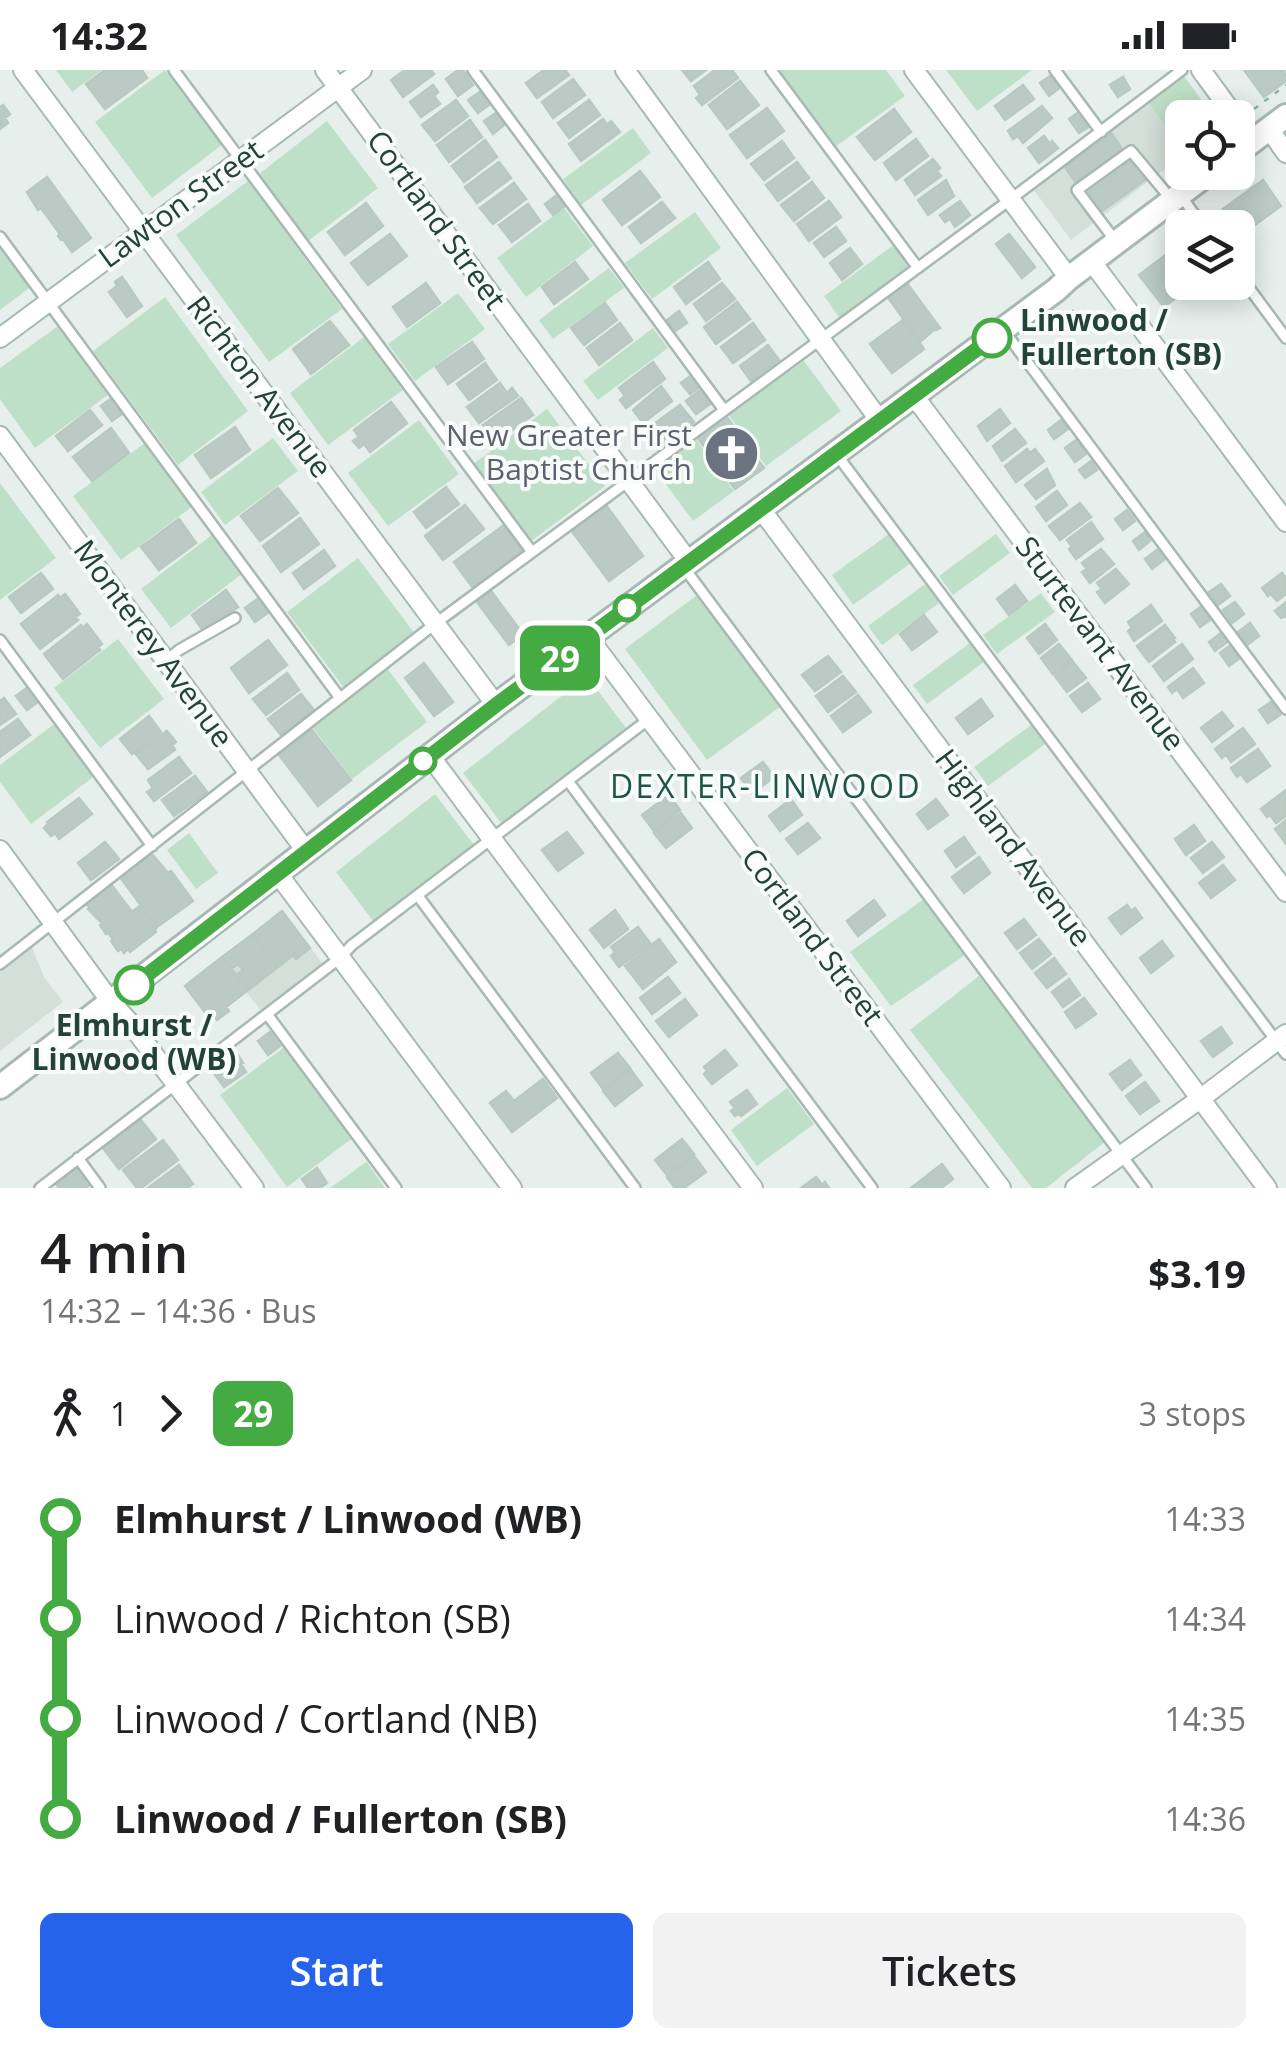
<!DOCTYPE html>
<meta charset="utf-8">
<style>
:root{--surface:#fff;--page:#f2f2f2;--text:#202124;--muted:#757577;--accent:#2563eb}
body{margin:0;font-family:"Open Sans",sans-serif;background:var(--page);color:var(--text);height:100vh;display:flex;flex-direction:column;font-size:38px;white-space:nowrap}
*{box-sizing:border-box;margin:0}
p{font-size:32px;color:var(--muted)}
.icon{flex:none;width:55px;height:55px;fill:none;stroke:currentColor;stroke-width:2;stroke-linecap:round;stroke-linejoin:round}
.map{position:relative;height:1118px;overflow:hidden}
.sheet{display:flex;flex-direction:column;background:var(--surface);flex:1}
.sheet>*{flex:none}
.badge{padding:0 20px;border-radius:15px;font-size:35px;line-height:65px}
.controls{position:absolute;left:1165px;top:30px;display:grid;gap:20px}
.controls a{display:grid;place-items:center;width:90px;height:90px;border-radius:15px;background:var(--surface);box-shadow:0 5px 25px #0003;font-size:50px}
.map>.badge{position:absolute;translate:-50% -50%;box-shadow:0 0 0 5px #fff}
.legs{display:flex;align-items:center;gap:15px;height:110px;padding:0 40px;font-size:32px}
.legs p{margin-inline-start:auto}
.headline{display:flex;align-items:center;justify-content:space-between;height:170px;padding:0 40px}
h1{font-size:55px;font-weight:600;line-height:75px}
.button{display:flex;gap:20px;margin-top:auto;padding:20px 40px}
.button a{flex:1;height:115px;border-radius:15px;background:var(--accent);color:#fff;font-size:40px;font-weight:600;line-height:115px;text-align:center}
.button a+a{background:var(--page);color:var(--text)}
ul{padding:0 40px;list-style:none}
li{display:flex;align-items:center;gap:35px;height:100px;font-size:38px}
li i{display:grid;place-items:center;width:15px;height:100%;margin:0 12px;background:currentColor}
li i::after{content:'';width:25px;height:25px;margin:-12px;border:8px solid;border-radius:50%;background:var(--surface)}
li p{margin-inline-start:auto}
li:first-child i{background:linear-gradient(#0000 50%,currentColor 0)}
li:last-child i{background:linear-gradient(currentColor 50%,#0000 0)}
.status{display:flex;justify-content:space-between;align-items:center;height:70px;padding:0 50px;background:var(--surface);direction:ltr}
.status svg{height:28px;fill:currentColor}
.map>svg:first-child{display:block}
.built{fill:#d4dfda}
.green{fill:#bfe0c8}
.building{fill:#bbcac4;stroke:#b8c9c2;stroke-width:2.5}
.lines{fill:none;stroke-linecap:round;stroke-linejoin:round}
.service-casing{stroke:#a8b8b2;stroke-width:14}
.minor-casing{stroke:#a8b8b2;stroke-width:22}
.tertiary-casing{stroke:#a8b8b2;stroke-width:28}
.path{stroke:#86b3a5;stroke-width:2.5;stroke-dasharray:5 8;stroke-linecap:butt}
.service{stroke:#fff;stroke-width:9}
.minor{stroke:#fff;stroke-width:18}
.tertiary{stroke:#fff;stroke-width:22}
.line-1-casing{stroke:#fff;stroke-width:22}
.line-1{stroke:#44aa42;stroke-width:15}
.stop-1-dot{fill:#fff;stroke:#44aa42;stroke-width:5}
.labels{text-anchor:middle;stroke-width:8;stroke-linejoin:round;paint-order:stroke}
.street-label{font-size:30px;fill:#24423a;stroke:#f7fbf9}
.stop-label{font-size:30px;font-weight:bold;fill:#24423a;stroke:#f7fbf9;text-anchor:start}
.worship-label{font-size:30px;fill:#5b616d;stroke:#f7fbf9;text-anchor:end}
.neighbourhood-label{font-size:32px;letter-spacing:2.5px;fill:#1f5548;stroke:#f7fbf9}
</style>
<div class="status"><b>14:32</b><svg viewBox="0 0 49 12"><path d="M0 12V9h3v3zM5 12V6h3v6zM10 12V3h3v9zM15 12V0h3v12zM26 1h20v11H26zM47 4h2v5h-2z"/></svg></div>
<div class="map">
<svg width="1286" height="1118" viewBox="0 0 1286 1118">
<rect width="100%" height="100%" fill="#e6efeb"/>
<path class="built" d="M1148,33L1182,79V86L1071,170L1033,119Z
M283,841L322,893L260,940L221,888Z
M31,875L44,907L63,932L0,981V899Z"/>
<path class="green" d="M56,0H102L72,22Z
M165,0L223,74L152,128L95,52Z
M779,0H886L905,26L835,77Z
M946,0H1032L977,41Z
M1184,6L1214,47L1182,48V79L1148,33Z
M327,51L378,118L308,171L259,104Z
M633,58L651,83L581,135L563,109Z
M248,111L342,239L269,292L176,165Z
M564,138L593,176L526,227L497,188Z
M695,142L721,178L652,229L625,193Z
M0,173L32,216L0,240Z
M895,174L912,198L841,250L824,226Z
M609,198L624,218L553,269L539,250Z
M458,223L485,259L415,311L388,274Z
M165,227L248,341L178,395L93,281Z
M58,256L108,325L35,378L0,329V298Z
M653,258L668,278L598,330L583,311Z
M364,267L403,320L328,375L290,323Z
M804,291L841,341L766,396L728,344Z
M547,339L605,416L530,472L472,395Z
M419,350L459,404L388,456L348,403Z
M273,368L298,401L225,455L201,422Z
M695,368L734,421L693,451L654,398Z
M145,373L193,436L121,490L73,426Z
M0,413L56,488L0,530Z
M213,464L243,503L171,558L141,519Z
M889,464L911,493L853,535L832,505Z
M996,464L1010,483L953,525L939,506Z
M358,488L415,564L344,618L287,542Z
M925,514L939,533L882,575L868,556Z
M1041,523L1055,542L997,584L983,565Z
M697,525L780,637L707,690L625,579Z
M118,569L164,629L100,678L54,618Z
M970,573L984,592L927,634L913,615Z
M387,598L427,652L352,709L313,658Z
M587,606L626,658L502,754L463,703Z
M57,652L96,705L31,754L0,712V695Z
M1031,655L1045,674L988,716L974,697Z
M435,724L474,775L373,851L336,802Z
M189,763L218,803L196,819L167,780Z
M924,829L965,885L891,936L850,882Z
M979,906L1106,1071L1046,1118H1032L910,960Z
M286,976L354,1067L287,1117L220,1025Z
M787,1018L814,1054L757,1096L731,1060Z
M366,1091L385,1118H330L366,1092Z"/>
<path class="building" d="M105,0H142L147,8L105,39L86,14Z
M405,0H431L434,4L403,27L391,10Z
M458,0H463L473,15L458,26L446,9Z
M544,0H565L569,5L537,28L526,13Z
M682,0H706L691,11Z
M715,0H732L738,8L702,35L696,28L700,25L694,16Z
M1244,0H1284L1286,11L1264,27Z
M1053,4L1062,16L1049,26L1040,13Z
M1123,7L1130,19L1118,27L1110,15Z
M573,9L585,25L553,48L542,32Z
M740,11L759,35L727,59L709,35Z
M433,15L438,22L434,26L440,34L421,47L410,32Z
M1023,15L1034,29L1005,50L995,36Z
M480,22L490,34L478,43L468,30Z
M456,30L468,46L435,71L422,55Z
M589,30L600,45L569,68L558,53Z
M3,35L10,44L5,48L8,53L0,59V37Z
M1042,36L1052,48L1023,73L1018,66L1013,69L1008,61Z
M767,38L784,61L747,88L730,65Z
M894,39L911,62L875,90L857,67Z
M1079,42L1090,56L1079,63L1069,49Z
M496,43L504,55L493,64L484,51Z
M603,49L607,55L611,51L620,62L581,91L569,74Z
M470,50L482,67L449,92L437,75Z
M1111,63L1122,79L1076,113L1065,97Z
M1044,66L1050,74L1052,71L1058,78L1039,93L1028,78Z
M916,69L928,86L896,110L884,93Z
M485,70L497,87L464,112L452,96Z
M782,71L794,88L764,110L751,94Z
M1138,86L1152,105L1091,149L1078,130Z
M933,89L940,98L937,101L941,106L915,125L905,110Z
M499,92L511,108L477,133L465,117Z
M797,92L809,108L778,131L766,115Z
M640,101L660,127L622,155L603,130Z
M47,107L91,168L72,182L63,169L61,170L58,166L60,164L41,138L38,140L27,122Z
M946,110L954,126L928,145L918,130Z
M1263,110L1281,136L1241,165L1238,158L1223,139Z
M812,112L824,128L794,151L781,135Z
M514,113L526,129L493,154L480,138Z
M557,125L565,136L553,145L545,134Z
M829,131L841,147L809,171L797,154Z
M960,131L970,145L955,157L950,149L945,152L940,145Z
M662,132L675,148L641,173L629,157Z
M366,133L383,156L345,185L328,162Z
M528,134L540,151L512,172L499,155Z
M836,157L846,171L824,187L814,173Z
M390,164L407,186L368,215L351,193Z
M1009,164L1035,197L1022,208L996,174Z
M850,178L862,194L842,210L830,193Z
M1175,178L1182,187V212H1196L1164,237L1139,205Z
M575,192L588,209L554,234L542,217Z
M708,192L720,209L686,234L674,217Z
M122,207L142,236L127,247L109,222L117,216L115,212Z
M906,212L940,258L936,260L935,259L920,272L887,226Z
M426,213L440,233L407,257L393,237Z
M722,213L735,229L706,251L694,234Z
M737,232L750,249L716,274L704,257Z
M605,233L617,250L584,275L571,258Z
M679,241L687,253L675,261L667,250Z
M903,250L924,279L892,303L870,274Z
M330,251L349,275L311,304L293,279Z
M620,253L632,270L599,295L587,278Z
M753,253L765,270L733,293L721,277Z
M472,272L484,289L448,314L436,297Z
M768,275L779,290L751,311L740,296Z
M653,292L665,309L626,338L620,330L625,326L619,318Z
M485,293L497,310L469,330L457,314Z
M693,304L701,316L690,324L681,313Z
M500,313L507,323L512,318L518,326L479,353L467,337Z
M661,316L672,331L643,353L633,340Z
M703,318L713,332L696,344L686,331Z
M112,328L123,343L112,351L101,336Z
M521,328L533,345L496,372L483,355Z
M391,332L407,353L370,382L364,374L359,378L353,371L359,367L354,360Z
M680,335L694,352L658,379L651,371L657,366L650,357Z
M1000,339L1010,353L987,371L978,356Z
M90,340L102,355L68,381L56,366Z
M726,346L764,398L735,419L697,367Z
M1061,350L1068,359L1054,369L1048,360Z
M235,357L250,380L211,408L195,385Z
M111,358L129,383L92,411L73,387Z
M1015,359L1026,373L1002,391L993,376Z
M1076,370L1086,384L1075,392L1065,378Z
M1027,379L1030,383L1035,379L1044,391L1016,412L1005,396Z
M1091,391L1097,400L1085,408L1079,400Z
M1047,399L1055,415L1036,429L1025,415Z
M446,417L459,434L426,458L414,442Z
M278,418L298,443L260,471L241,446Z
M1057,421L1067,435L1046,451L1036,437Z
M1080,433L1091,447L1060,470L1049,456Z
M465,435L484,459L443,490L425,466Z
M606,435L643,486L609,511L571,460Z
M1127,440L1135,451L1123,460L1115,449Z
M300,448L319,474L281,502L263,476Z
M179,449L196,473L159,500L141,477Z
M1091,452L1103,469L1076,489L1069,479L1072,477L1067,470Z
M504,455L522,480L473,518L454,492Z
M1145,462L1151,470L1139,480L1133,471Z
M1101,479L1114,494L1090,513L1082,502L1087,499L1082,493Z
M1158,479L1165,489L1152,499L1145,489Z
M324,480L335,496L304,519L293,503Z
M1116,499L1129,514L1105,533L1097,522L1102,519L1097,513Z
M41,503L53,519L21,543L9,527Z
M1282,503L1286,508V524L1277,531L1271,524L1268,526L1262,518Z
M1221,514L1230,526L1218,535L1209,522Z
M1015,515L1027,531L1009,545L997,529Z
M226,520L238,537L204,562L192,545Z
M491,521L523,564L509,575L477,532Z
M65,524L80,544L75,547L78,550L40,579L21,554L58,525L60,528Z
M259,528L269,542L255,552L245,538Z
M1235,532L1244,544L1232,553L1223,540Z
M1286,532V548L1285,546L1281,548L1275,541Z
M1151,535L1162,551L1134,571L1128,561L1132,558L1128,552Z
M1203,535L1213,548L1200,557L1191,544Z
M924,545L937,562L912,580L900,564Z
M1250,553L1259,566L1247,575L1238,562Z
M87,554L102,574L98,577L100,580L63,609L44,584L81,555L83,558Z
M1045,554L1057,570L1039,584L1027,568Z
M1165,555L1175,568L1173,569L1175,572L1149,592L1137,576Z
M1221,563L1227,572L1215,581L1209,572Z
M268,570L287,595L249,623L231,598Z
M1059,574L1072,590L1053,604L1041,588Z
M1182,574L1193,589L1164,611L1153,596Z
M1232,574L1241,587L1229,596L1220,583Z
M828,586L841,602L815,621L802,605Z
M1073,592L1086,608L1067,622L1055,606Z
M424,593L453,632L434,646L405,608Z
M1193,598L1204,613L1183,628L1177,619L1172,623L1168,617Z
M287,603L299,620L266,645L253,629Z
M843,606L856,622L828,642L816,626Z
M1088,613L1100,629L1082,642L1070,626Z
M28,617L39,631L27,640L16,626Z
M301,624L314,640L281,665L268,649Z
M858,625L871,642L843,662L831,646Z
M4,628L16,644L0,655V631Z
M981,629L993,646L968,664L956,648Z
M1271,632L1280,645L1268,653L1259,640Z
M1222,642L1233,656L1212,672L1201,658Z
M149,646L161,662L132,684L120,669Z
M18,649L30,665L0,687V662Z
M1243,658L1255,674L1231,692L1226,684L1222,688L1215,679Z
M312,660L351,710L318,736L279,685Z
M167,661L176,672L172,675L175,680L148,699L136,684Z
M1258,679L1270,696L1247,712L1241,704L1237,707L1231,698Z
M179,687L191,703L154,731L147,722L153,718L148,710Z
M763,692L774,707L752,724L741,708Z
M195,706L207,722L174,746L162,730Z
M1286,720V746L1276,753L1270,745L1267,747L1261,739Z
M669,725L680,740L654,761L642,745Z
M79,728L92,744L59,769L55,763L51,766L44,758L48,754L47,752Z
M791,729L802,745L780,761L769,746Z
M936,729L948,745L928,759L917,744Z
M681,743L692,758L666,778L654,763Z
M1286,750V774L1275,759Z
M808,753L820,768L798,784L786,769Z
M1194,755L1205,771L1186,785L1175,769Z
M567,762L583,783L558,801L542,780Z
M964,767L975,783L956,797L945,781Z
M105,772L119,789L91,810L78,793Z
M1212,772L1224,787L1203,803L1191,788Z
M152,784L168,803L171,801L193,831L157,857L120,807Z
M979,787L990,803L964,823L952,807Z
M1223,795L1235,810L1211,828L1199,813Z
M110,813L132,842L141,835L157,857L155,860L156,862L130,882L128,879L124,883L121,879L118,881L111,871L113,869L108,863L106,864L100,855L102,853L88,839L90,838L85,832Z
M874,830L885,845L858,866L847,851Z
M1127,835L1131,841L1135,838L1142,848L1121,864L1109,848Z
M615,840L628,859L604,878L590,860Z
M282,841L310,878L296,889L293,885L278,897L253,864Z
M1024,849L1036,865L1017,879L1005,863Z
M638,857L650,873L619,897L611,886L615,882L611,877Z
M253,864L278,897L248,920L236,905L243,900L238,894L231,899L222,887Z
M659,869L676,892L643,919L625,896Z
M1039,869L1051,884L1032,899L1020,883Z
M1162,871L1173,886L1151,903L1140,888Z
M222,887L248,920L226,937L229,941L217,950L215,947L211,950L185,916Z
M1054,888L1066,904L1047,918L1035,903Z
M668,907L680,923L652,944L640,928Z
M1069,909L1080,925L1063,937L1052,922Z
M1084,928L1096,944L1076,958L1065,942Z
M685,929L697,945L669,967L656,951Z
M1221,957L1232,973L1213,987L1201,971Z
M270,962L280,976L268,985L258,971Z
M725,980L737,995L712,1014L704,1004L707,1001L704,997Z
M618,983L630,998L603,1019L591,1003Z
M234,985H238L243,993L241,994L246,1002L224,1017L213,1002Z
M1130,990L1141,1005L1122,1020L1110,1004Z
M631,1000L642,1015L615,1036L603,1021Z
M543,1009L557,1028L512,1062L490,1033L506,1021L514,1031Z
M1145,1012L1159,1031L1140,1044L1126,1026Z
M747,1020L757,1034L741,1046L738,1044L735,1046L731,1041L735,1038L730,1032Z
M140,1049L156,1069L119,1099L103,1078Z
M682,1069L694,1084L667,1105L655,1090Z
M163,1070L178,1090L141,1118H137L123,1100Z
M694,1086L706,1102L684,1118H675L667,1107Z
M942,1094L953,1109L941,1118H911Z
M179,1095L193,1114L187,1118H148Z
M79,1096L92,1113L85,1118H59L56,1114Z
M317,1098L327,1113L320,1118H308L302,1109Z
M816,1107L822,1115L825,1112L829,1118H801Z"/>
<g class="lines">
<defs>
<path id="service" d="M174,0L532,482
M473,0L724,340
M771,0L918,198
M1055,0L1101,62
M1182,127L1204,158
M0,167L340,628
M1117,173L1077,120L1131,81L1171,129
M1238,203L1286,268
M1005,262L1286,639
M837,385L1286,984
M685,499L1146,1118
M0,570L152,776
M166,591L179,580L235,548
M568,711L872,1118
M418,826L635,1118
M0,894L436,553L1011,129L1182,0
M267,944L396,1118
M78,1088L100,1118
M40,1118L340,888L352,875L649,649"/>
<path id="minor" d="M23,0L496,635
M325,0L689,492
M625,0L880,351
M914,0L1069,208
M1201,0L1236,48
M1269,59L1286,83
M1092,192L1286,452
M0,268L362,0
M914,326L1286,822
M0,366L306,781
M760,438L1267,1118
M588,567L1001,1118
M430,686L753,1118
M0,780L111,932L130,953L254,1118
M278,804L512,1118
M1075,1118L1200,1029L1286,964"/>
<path id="tertiary" d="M1238,82L1286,46
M0,1017L496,635L1056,220L1069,208L1210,102"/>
</defs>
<use href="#service" class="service-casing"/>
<use href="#minor" class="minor-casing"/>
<use href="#tertiary" class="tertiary-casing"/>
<path class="path" d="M1254,39L1286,15
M1072,240L1074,243
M110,969L115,965"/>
<use href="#service" class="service"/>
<use href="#minor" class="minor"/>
<use href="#tertiary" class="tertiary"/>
</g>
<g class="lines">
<defs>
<path id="line-1" d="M134,915L496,635L992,268"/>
</defs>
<use href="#line-1" class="line-1-casing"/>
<use href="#line-1" class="line-1"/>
</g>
<defs>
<symbol id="church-disc" viewBox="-11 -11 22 22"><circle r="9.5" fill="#6b7280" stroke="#f7fbf9"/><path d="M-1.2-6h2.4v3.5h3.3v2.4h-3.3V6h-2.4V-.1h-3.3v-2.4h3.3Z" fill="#fff"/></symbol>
</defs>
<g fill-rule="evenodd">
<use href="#church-disc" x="700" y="352" width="63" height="63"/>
</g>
<g class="stop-1-dot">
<circle cx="992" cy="268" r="18"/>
<circle cx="627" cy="538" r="12"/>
<circle cx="423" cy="691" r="12"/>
<circle cx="134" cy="915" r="18"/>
</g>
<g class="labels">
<g class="street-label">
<text transform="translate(181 134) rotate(-36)" y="10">Lawton Street</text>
<text transform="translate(436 150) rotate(54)" y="10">Cortland Street</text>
<text transform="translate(259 317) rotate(53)" y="10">Richton Avenue</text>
<text transform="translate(153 574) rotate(54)" y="10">Monterey Avenue</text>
<text transform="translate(1100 574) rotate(53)" y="10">Sturtevant Avenue</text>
<text transform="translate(1013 778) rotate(53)" y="10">Highland Avenue</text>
<text transform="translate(812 867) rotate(53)" y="10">Cortland Street</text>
</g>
<g class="stop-label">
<text x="1020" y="261">Linwood /<tspan x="1020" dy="34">Fullerton (SB)</tspan></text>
<text x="134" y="966" text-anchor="middle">Elmhurst /<tspan x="134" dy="34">Linwood (WB)</tspan></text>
</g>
<g class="worship-label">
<text x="692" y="376">New Greater First<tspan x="692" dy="34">Baptist Church</tspan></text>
</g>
<g class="neighbourhood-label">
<text x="766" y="728">DEXTER-LINWOOD</text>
</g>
</g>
</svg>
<div class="controls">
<a><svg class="icon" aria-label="locate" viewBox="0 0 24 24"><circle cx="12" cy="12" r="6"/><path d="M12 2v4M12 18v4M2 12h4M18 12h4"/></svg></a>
<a><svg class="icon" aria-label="layers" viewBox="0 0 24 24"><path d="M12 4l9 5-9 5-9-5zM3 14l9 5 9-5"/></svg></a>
</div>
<b class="badge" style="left:560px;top:588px;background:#44aa42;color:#fff">29</b>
</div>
<section class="sheet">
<div class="headline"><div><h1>4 min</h1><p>14:32 – 14:36 · Bus</p></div><b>$3.19</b></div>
<div class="legs"><svg class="icon" aria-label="walk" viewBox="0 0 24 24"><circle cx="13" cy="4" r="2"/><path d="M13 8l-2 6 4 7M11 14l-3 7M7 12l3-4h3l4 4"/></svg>1<svg class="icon" aria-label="forward" viewBox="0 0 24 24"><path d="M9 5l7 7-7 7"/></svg><b class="badge" style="background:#44aa42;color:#fff">29</b><p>3 stops</p></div>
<ul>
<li><i style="color:#44aa42"></i><b>Elmhurst / Linwood (WB)</b><p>14:33</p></li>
<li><i style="color:#44aa42"></i><span>Linwood / Richton (SB)</span><p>14:34</p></li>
<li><i style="color:#44aa42"></i><span>Linwood / Cortland (NB)</span><p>14:35</p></li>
<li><i style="color:#44aa42"></i><b>Linwood / Fullerton (SB)</b><p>14:36</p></li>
</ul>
<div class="button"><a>Start</a><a>Tickets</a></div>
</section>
